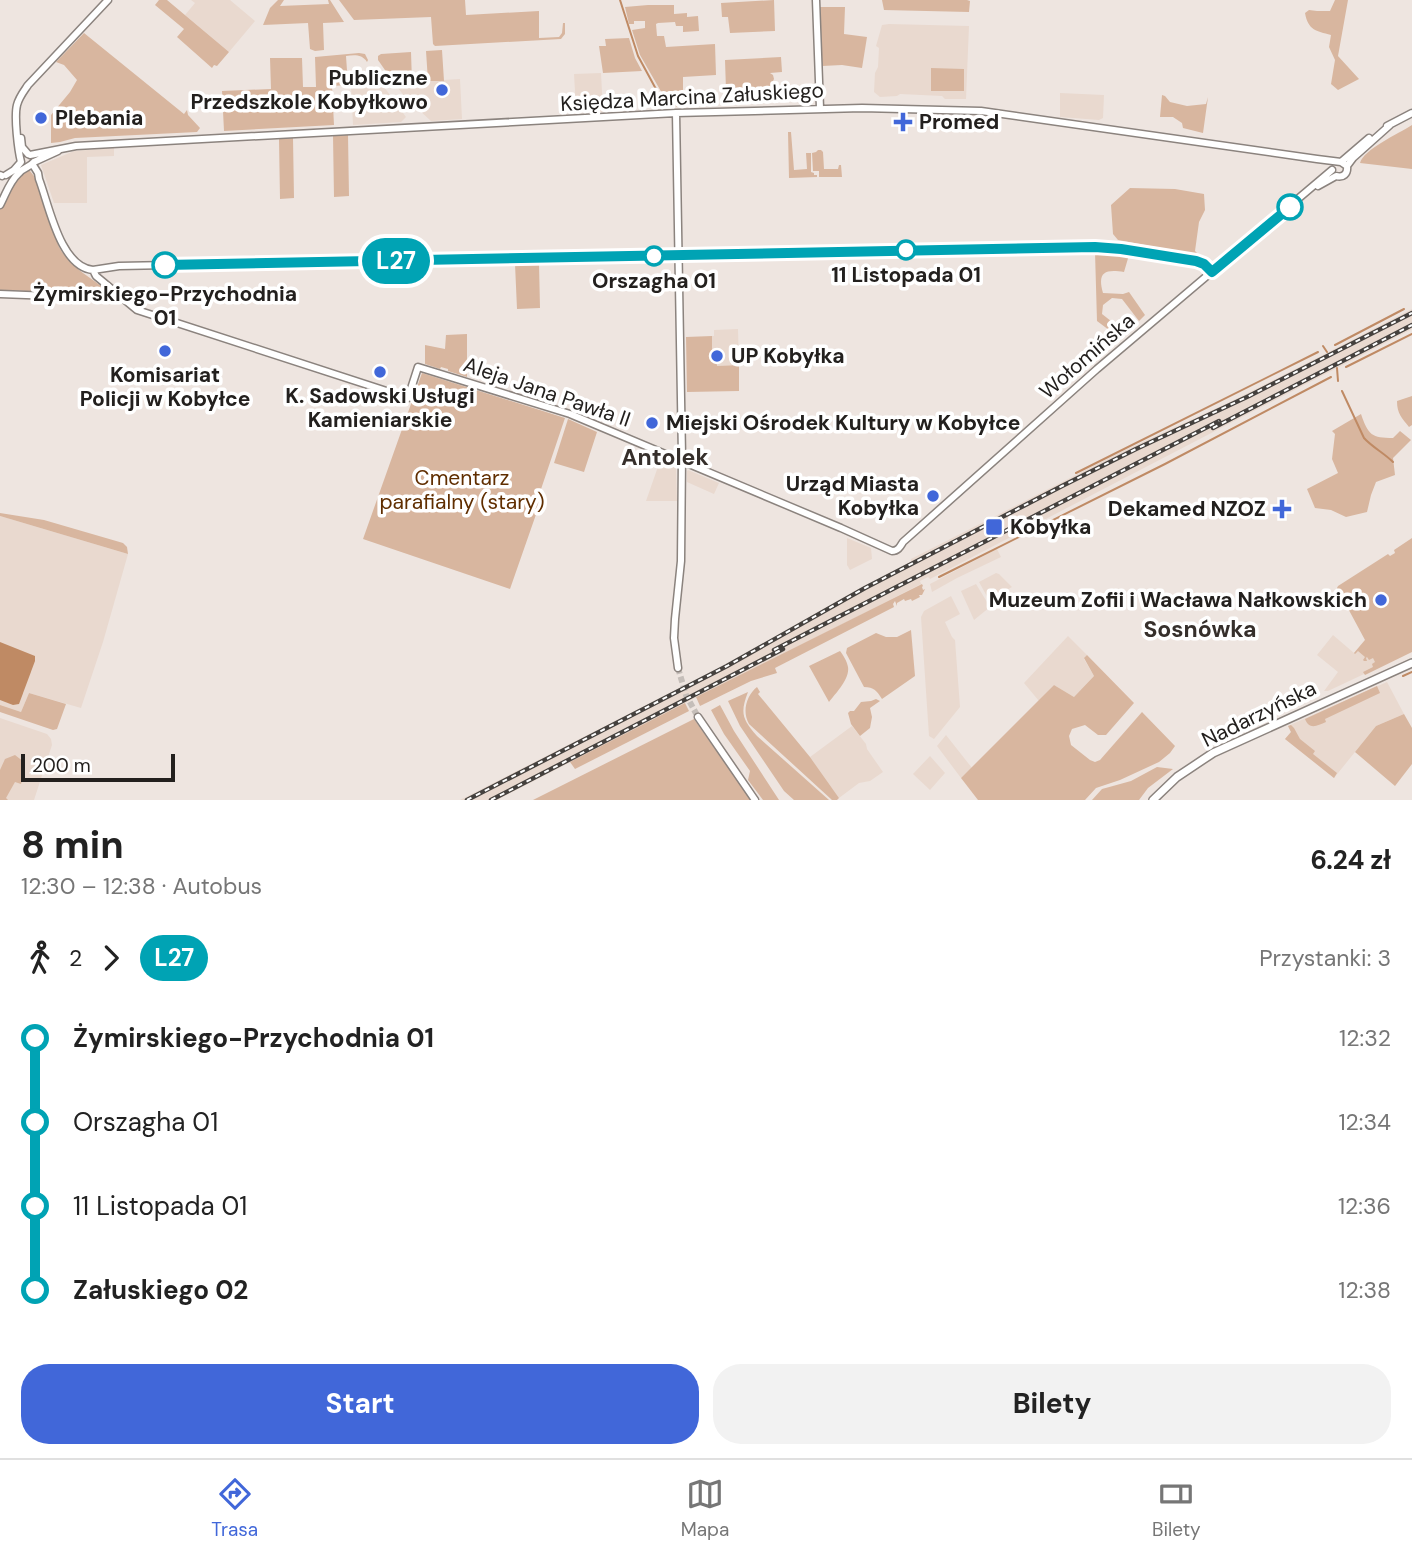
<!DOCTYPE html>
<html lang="pl">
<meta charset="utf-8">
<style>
:root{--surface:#fff;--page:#f2f2f2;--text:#222;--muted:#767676;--line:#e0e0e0;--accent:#4167d9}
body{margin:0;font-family:"DM Sans",sans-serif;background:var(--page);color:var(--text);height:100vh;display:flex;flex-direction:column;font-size:26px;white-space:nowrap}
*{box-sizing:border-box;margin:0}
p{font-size:23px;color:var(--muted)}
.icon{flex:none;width:38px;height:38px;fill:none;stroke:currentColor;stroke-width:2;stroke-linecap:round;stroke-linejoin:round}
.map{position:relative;height:800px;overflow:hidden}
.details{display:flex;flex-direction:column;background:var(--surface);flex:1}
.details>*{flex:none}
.badge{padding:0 14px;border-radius:23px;font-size:24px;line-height:46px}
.scale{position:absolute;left:21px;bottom:18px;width:154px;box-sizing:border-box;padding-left:7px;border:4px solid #23201e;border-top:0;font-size:19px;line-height:24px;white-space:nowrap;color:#23201e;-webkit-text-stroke:5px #fff;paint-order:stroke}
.map>.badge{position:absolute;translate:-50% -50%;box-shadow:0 0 0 4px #fff}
.legs{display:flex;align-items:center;gap:10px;height:77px;padding:0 21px;font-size:23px}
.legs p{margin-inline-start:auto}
.headline{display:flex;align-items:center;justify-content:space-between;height:119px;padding:0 21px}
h1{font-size:38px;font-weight:700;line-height:52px}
.primary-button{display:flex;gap:14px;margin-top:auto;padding:14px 21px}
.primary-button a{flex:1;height:80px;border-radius:28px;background:var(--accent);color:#fff;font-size:28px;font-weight:700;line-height:80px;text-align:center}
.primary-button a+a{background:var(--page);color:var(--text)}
ul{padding:0 21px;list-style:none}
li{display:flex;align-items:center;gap:24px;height:84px;font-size:26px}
li i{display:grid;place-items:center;width:10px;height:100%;margin:0 9px;background:currentColor}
li i::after{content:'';width:18px;height:18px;margin:-9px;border:5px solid;border-radius:50%;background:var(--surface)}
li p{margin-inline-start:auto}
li:first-child i{background:linear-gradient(#0000 50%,currentColor 0)}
li:last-child i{background:linear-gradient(currentColor 50%,#0000 0)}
.menu{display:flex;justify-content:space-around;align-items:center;height:98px;border-top:2px solid var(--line);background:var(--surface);font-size:19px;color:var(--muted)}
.menu a{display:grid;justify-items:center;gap:4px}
.menu .on{color:var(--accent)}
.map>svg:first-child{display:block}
.built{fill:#e9d9cf}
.green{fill:#d8b69f}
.water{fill:#bf8a64}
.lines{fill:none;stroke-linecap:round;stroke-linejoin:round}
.stream{stroke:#bf8a64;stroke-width:2}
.tertiary-tunnel{stroke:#c5beb9;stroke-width:6;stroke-dasharray:6 3;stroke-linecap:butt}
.tertiary-casing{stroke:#8b837e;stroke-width:9}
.secondary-casing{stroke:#8b837e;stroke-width:10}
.tertiary{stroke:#fff;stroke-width:6}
.secondary{stroke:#fff;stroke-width:7}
.rail-casing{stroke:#45413e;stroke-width:4.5}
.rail{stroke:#fff;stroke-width:2;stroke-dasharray:5;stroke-linecap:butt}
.line-1-casing{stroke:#fff;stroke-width:16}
.line-1{stroke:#00a3b4;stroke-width:10}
.poi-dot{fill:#4167d9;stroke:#fff;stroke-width:2.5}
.stop-1-dot{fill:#fff;stroke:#00a3b4;stroke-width:3.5}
.labels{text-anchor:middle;stroke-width:7;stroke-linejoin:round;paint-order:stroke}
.poi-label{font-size:21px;font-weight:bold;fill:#23201e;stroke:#fff;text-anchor:start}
.street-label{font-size:21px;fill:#23201e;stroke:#fff}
.stop-label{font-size:21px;font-weight:bold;fill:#23201e;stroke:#fff}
.park-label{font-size:21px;fill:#602e00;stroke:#fff}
.neighbourhood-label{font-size:23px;font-weight:bold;fill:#362f2b;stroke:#fff}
</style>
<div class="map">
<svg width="1412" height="800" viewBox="0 0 1412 800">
<rect width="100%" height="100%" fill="#eee5e0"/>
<path class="built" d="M191,0H230L255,21L229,52L185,15L195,3Z
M889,24L969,26L966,99H945L942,96L900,94L897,96L880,97L874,92L875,73L878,67L879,48L876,46L882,25Z
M601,73L603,112L580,113L576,109L574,74Z
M460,79L462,119L431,121L405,97L394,83Z
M382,84L406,117L401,122L353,125L351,85Z
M1060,93L1104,95L1103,118L1099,120L1060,117Z
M114,148V156L87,157V203H54L41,165L74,151Z
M1412,309V329L930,579L928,577L920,581L921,584L917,586L727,683H724L497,800H460L725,665L857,590L911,562V559L1121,452L1230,402L1315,359Z
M738,329L739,365L717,366L712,358V336H714V330Z
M661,458L676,465L677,501H646Z
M688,470L719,483L714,494L687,482V471Z
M0,516L128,554L103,642L81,708L29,693L21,712L0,706Z
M847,538L871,548L872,559L850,570L847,565Z
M997,549L1001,557L957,578L932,592L930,584Z
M996,573L999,574L1012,587L989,600L979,582Z
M976,584L990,607L974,620L961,591Z
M951,596L960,614L945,622L952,637L955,640L960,707L934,739L929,736L921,617L924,611Z
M1333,635L1354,653L1365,640L1379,667L1328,691H1324L1338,672L1317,655Z
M1068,636L1087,655L1084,659L1094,676L1074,697L1054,685L1039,701L1024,683Z
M1387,682L1404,714L1376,726L1334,778L1285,739L1291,732L1288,726Z
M0,718L47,734L51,739L52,745L34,800H0Z
M852,726L866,744L867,749L883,772L870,781L859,783L839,798L810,757Z
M946,735L972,768L961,778L937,746Z
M930,756L945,773L930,790L913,774Z"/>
<path class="green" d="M159,0H167L229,52L217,66L214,65L212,68L177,37L184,29L155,5Z
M278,0H284L280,6L329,4L328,0H330L344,22L323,23L324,50L315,51L310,49L308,23L263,25L270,8Z
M339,0H465L466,15L539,11V38L559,37L562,33L563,23H565V34L561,39L435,46L433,44L431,17L354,20Z
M774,0L775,31L730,33L728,17H722L721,3Z
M882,0H967L970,1L969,12L884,10Z
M1335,0H1348L1338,56L1359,79L1338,90L1331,84L1335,60L1329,47L1331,35C1316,31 1308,30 1305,13L1309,10L1317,11H1330Z
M648,5H674V14L687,13V17L698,16L699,31L683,32V26H676L675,22L658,23L656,24L657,36H664L666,47L715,44L716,75L683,77V92L717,91V104L670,107L640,55L632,30L645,28V21H634V24H629L625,7Z
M820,7H845L844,34L867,37L862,68L842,65L822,66Z
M84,33L184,114L187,110L188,115L200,128L197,132L75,138L60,142L51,143V115L70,92L77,80L64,65L56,62Z
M629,38L635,58L642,71L603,73L599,46H606L605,39Z
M442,50L444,81H428L426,51Z
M411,52L412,82L394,83L378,60V56L381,54Z
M359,53L365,54L368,60L367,62C362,54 354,55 346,56L348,85L332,86L334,125L224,131L222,91L271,89L270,58H302L303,87H316L315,57Z
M781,57L782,72L770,73L773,75L774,79L772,83L775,89L726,90L725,60Z
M931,68L964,69V91H931Z
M1162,95L1165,96L1170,102L1187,106L1206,104L1208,97L1203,133L1183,128L1182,123L1173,117H1160Z
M1412,125V169L1360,163C1364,149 1398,134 1412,125Z
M788,132H791L794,170L807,169L806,153H811V172L814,173V175H817V177L789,178Z
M348,135L349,196L334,197L333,136Z
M293,138L294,198L280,199L279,139Z
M818,150H821L823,152L824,169H838L839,165H841L842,177H819V171H813L812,153L816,152Z
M26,171H30L34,176L59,247C70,267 89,276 106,290L105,294L0,290V210L16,178Z
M1130,188L1175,189L1204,194L1205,210L1199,222L1195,251L1199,255L1118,240L1113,234L1111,205Z
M1099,251L1129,255L1124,272C1105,269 1097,272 1103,293L1123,294L1129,292L1145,315L1139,321L1122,299L1112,298L1103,305L1102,314L1116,325L1124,323L1131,326L1123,335L1117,336L1097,321L1095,252Z
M539,263L540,308L517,309L515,264Z
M467,334V377L448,371V369L441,367L440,369L425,364V345L445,349L446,335Z
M712,336V358L717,362V366L739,365V391L687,392L686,337Z
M422,373L565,418L537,501L540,503L510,589L363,539Z
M1412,396V425L1409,427C1402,418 1397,414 1397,401Z
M1361,414C1368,435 1372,438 1393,438L1400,431L1411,440L1393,458L1395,475L1376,482L1371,495L1367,512L1346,517L1331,510L1315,508L1307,489L1338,473L1332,459L1335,434L1332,431Z
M568,419L597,432L584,472L554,463Z
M0,513L44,520L123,543L127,547L128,554L0,516Z
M1412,538V652L1365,675L1363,672L1373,667L1372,664L1375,662L1373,658L1369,660L1367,657L1366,658L1367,661H1364L1363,660L1365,657L1358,651L1355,654L1354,653L1365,640L1337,588L1338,586L1388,554L1390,556L1395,553L1394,550Z
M922,584L923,586L922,587L923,590L925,589L922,595H919L920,597L912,601L911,599L905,601L904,599L897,603V606L895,601L893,604L894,607L775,668L777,673L751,681L700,706L696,697Z
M911,630L915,676L882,699C877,691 874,687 864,687L846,653L847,648L876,633L886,637H897Z
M840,651C843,655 847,661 848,667C850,679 835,694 829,702L809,666Z
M1087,655L1134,703L1106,735H1098L1085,725L1072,729L1069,736L1071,745L1090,760L1095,762L1100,760L1142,712L1175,746L1170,753L1159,762L1120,780L1096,788L1085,800H978L961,778L1054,685L1074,697L1094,676L1084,658Z
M1377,686L1380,693L1325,719L1326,722C1317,726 1309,730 1305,719Z
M757,687L760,692L758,694L810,757L839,798L837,800H832L749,724C742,712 746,696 757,687Z
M748,692C740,713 742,719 757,736L829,800H794L784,791L740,726L728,701Z
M29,693L66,704L57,729L53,730L0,712V705L21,712Z
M876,699L880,701L870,708L872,717L870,728L860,736L851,724L848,713L850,711H854L861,702L871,701Z
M685,703L689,711L575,769L570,762Z
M720,705L734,731L779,800H763L748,780L750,771L724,734L711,710Z
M1404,714L1412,728V764L1395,786L1355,752L1376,726Z
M694,719L751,800H533Z
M1291,725L1294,728L1300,739L1315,751L1313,754L1337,773L1334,778L1285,739L1291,732L1288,726Z
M15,755L24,762L25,770L21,784L15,782L6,798L8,800H0V770L5,759Z
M1157,767L1173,769L1148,788L1139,800H1092L1102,789L1131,781Z"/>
<path class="water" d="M0,642L35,656V661L19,704L13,705L0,700Z"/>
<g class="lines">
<path class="stream" d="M620,0L638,56L663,102
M1335,345L1404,309
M1323,346L1327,352
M1346,367L1412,334
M1337,368L1338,381
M1342,391L1364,438C1372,447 1384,453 1393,462
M1076,473L1318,352
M939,577L1165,464L1331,377
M1403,676L1412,672"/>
<path class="tertiary-tunnel" d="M678,668L686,695L698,717"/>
<defs>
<path id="tertiary" d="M816,0L820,108
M676,113L682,456L681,561L675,619L674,638L678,668
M1387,126L1412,113
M21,138L22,147L28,154
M30,155L76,146L676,113L862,108L981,111L1317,159L1341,162L1347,166
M34,162L58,151
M1341,162L1369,138
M33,165L38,173L39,179C49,205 60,267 93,270L96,276L137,310L408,398L418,367L570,414L841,528L892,551C898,551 900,547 903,542L1097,369L1332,170
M0,175L2,176
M6,175L14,170L21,162C18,150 14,117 17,105C19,97 24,91 28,85L108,0
M1318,186L1336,176C1343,178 1348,174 1347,166L1353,158L1390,125
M0,205C6,194 9,182 19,173C24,167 29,168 34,162
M93,270L119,266L1095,247L1121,249L1196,261L1204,264L1212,272
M0,294L103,298L107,297L113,291
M698,717L755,800"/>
<path id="secondary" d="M1153,800L1177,777L1213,753L1412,663"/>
</defs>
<use href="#tertiary" class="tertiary-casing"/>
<use href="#secondary" class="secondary-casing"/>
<use href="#tertiary" class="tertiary"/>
<use href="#secondary" class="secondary"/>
<defs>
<path id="rail" d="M1213,428L1412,325
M774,650L1219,421
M467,800L727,666L865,588L1062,486L1136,449L1249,396L1412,313
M491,800L783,649"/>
</defs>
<use href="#rail" class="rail-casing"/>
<use href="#rail" class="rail"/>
</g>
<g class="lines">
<defs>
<path id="line-1" d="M165,265L1095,247L1121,249L1196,261L1204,264L1212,272L1290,207"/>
</defs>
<use href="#line-1" class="line-1-casing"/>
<use href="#line-1" class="line-1"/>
</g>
<g class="poi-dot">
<circle cx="442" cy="90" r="7"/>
<circle cx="41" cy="118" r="7"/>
<path d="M899.5 111.5h7v7h7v7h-7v7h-7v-7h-7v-7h7z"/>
<circle cx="165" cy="351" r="7"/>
<circle cx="717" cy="356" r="7"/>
<circle cx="380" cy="372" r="7"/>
<circle cx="652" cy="423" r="7"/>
<circle cx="933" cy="496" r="7"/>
<path d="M1278.5 498.5h7v7h7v7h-7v7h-7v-7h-7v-7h7z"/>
<rect x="985" y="518" width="18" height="18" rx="3.5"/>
<circle cx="1381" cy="600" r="7"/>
</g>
<g class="stop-1-dot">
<circle cx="1290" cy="207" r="12"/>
<circle cx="906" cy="250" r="9"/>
<circle cx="654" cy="256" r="9"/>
<circle cx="165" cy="265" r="12"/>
</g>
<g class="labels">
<g class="poi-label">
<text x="428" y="85" text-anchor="end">Publiczne<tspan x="428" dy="24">Przedszkole Kobyłkowo</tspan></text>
<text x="55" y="125">Plebania</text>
<text x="919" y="129">Promed</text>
<text x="731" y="363">UP Kobyłka</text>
<text x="165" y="382" text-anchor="middle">Komisariat<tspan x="165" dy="24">Policji w Kobyłce</tspan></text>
<text x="380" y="403" text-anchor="middle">K. Sadowski Usługi<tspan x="380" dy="24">Kamieniarskie</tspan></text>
<text x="666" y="430">Miejski Ośrodek Kultury w Kobyłce</text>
<text x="919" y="491" text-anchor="end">Urząd Miasta<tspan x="919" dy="24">Kobyłka</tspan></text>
<text x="1266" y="516" text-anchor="end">Dekamed NZOZ</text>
<text x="1010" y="534">Kobyłka</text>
<text x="1367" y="607" text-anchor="end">Muzeum Zofii i Wacława Nałkowskich</text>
</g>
<g class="street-label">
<text transform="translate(692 97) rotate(-3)" y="7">Księdza Marcina Załuskiego</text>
<text transform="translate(1087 356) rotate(-41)" y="7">Wołomińska</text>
<text transform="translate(547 392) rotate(19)" y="7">Aleja Jana Pawła II</text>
<text transform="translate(1259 714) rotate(-26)" y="7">Nadarzyńska</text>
</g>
<g class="stop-label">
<text x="906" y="282">11 Listopada 01</text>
<text x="654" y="288">Orszagha 01</text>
<text x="165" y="301">Żymirskiego-Przychodnia<tspan x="165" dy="24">01</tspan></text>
</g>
<g class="park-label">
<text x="462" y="485">Cmentarz<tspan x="462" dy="24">parafialny (stary)</tspan></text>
</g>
<g class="neighbourhood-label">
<text x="665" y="465">Antolek</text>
<text x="1200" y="637">Sosnówka</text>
</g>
</g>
</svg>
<div class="scale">200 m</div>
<b class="badge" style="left:396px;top:261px;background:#00a3b4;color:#fff">L27</b>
</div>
<section class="details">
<div class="headline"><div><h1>8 min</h1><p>12:30 – 12:38 · Autobus</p></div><b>6.24 zł</b></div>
<div class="legs"><svg class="icon" aria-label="walk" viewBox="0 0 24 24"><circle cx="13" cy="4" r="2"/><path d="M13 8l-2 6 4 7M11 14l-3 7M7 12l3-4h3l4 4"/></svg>2<svg class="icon" aria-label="forward" viewBox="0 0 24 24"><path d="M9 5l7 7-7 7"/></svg><b class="badge" style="background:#00a3b4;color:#fff">L27</b><p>Przystanki: 3</p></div>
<ul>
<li><i style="color:#00a3b4"></i><b>Żymirskiego-Przychodnia 01</b><p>12:32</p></li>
<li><i style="color:#00a3b4"></i><span>Orszagha 01</span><p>12:34</p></li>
<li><i style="color:#00a3b4"></i><span>11 Listopada 01</span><p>12:36</p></li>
<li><i style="color:#00a3b4"></i><b>Załuskiego 02</b><p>12:38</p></li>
</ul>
<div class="primary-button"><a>Start</a><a>Bilety</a></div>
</section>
<nav class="menu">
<a class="on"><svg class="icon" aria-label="directions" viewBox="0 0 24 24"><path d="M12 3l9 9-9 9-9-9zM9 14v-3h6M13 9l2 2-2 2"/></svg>Trasa</a>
<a><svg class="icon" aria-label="map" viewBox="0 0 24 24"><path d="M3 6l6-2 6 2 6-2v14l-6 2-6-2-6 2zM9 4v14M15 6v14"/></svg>Mapa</a>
<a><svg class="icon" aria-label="tickets" viewBox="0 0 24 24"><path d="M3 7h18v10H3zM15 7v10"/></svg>Bilety</a>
</nav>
